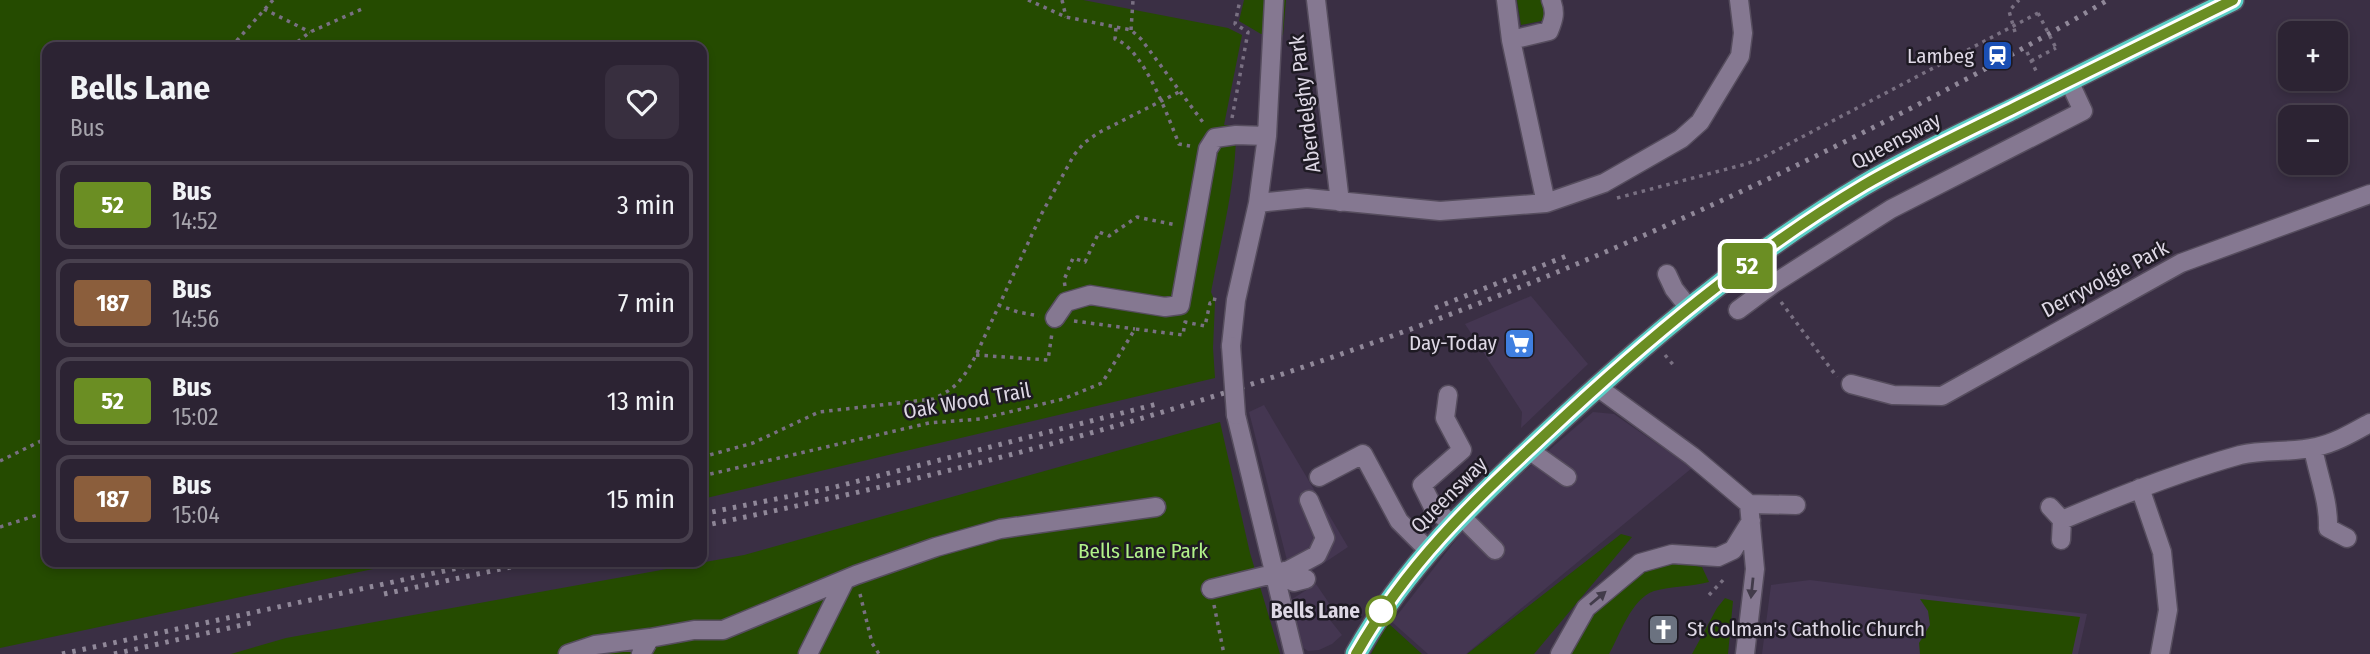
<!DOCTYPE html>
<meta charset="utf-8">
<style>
:root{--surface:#2c2333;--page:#382f3f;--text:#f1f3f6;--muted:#a6a4ac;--line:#48404e}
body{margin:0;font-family:"Fira Sans Condensed",sans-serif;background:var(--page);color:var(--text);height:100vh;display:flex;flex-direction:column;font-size:26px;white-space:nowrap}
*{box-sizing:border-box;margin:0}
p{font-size:23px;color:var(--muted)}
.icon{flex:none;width:38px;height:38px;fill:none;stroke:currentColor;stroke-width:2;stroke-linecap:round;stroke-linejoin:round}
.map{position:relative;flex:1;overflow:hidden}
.drawer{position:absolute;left:42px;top:42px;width:665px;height:525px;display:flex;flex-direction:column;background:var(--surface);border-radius:14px;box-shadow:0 4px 10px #0003,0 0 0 2px var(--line)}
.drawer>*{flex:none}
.badge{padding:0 14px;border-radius:5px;font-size:24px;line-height:46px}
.fabs{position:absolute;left:2278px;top:21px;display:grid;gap:14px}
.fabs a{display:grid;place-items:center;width:70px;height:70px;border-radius:14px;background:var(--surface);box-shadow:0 4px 10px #0003,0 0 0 2px var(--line);font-size:35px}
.map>.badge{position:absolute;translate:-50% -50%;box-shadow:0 0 0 4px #fff}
.round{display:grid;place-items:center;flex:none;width:74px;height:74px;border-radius:14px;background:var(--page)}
.summary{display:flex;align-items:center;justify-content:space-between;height:119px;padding:0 28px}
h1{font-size:33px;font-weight:700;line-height:52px}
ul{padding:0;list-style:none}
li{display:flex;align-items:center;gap:21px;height:88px;margin:0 14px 10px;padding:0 14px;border:4px solid var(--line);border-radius:14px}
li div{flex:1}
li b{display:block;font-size:26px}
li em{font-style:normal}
li .badge{min-width:77px;font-weight:700;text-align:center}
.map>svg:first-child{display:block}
.built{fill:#443651}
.green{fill:#254b00}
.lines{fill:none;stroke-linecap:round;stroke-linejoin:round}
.minor-casing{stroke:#564d5e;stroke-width:21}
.highway-casing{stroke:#564d5e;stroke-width:24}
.path{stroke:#797082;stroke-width:3.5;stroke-dasharray:3.5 5;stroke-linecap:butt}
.minor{stroke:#857891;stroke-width:18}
.highway{stroke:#5bcfc6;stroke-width:21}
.rail{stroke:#908899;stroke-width:5;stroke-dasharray:3.5 7;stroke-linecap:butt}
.minor-bridge-casing{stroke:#564d5e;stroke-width:21;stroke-linecap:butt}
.path-bridge{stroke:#797082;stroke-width:3.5;stroke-dasharray:3.5 5;stroke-linecap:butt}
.minor-bridge{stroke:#857891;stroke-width:18}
.oneway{fill:#423b4a}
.line-casing{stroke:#fff;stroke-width:16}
.line{stroke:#6b8e23;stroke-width:10}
.stop-dot{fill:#fff;stroke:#6b8e23;stroke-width:3.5}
.labels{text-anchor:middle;stroke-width:5;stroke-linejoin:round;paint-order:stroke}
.poi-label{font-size:21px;fill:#ded8e5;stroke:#1e1a23;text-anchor:end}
.street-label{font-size:21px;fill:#ded8e5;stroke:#1e1a23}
.park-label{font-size:21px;fill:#b1f289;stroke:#1e1a23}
.stop-label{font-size:21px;font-weight:bold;fill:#ded8e5;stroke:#1e1a23;text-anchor:end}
</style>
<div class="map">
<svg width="2370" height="654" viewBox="0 0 2370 654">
<rect width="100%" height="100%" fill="#3a2f44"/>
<path class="built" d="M1531,296L1588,364L1521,428L1522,412L1465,324Z
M1264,405L1348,547L1309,573L1291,576L1249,412Z
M1593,412L1614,414L1692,468L1466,654H1428L1392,622L1462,532L1512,482Z
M1810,580L1960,599L2087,614L2078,654H1762L1771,585Z
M1316,584L1333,609L1330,620L1342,635L1332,644L1319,650L1308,651L1299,645L1289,601Z"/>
<path class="green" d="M0,0H1083L1228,28L1242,35L1224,125L1236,126C1237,181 1221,238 1211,292L1215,302L1213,348L1215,378L702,499V47H47V562H406L0,648Z
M1244,0H1286L1283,35L1261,34L1239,21Z
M1517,0H1545L1546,20L1521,25Z
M1220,422L1250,553L1280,654H231L286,638L744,555Z
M1621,534L1632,537L1534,654H1467Z
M1672,562L1702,567L1709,582C1691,587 1671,586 1654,591C1631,599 1620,635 1609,654H1566L1586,620L1601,603L1640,574Z
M1725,598L1733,601L1728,654H1692L1717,608Z
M1920,599L2080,617L2072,654H1920L1919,643L1930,625L1928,611Z
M1388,623L1422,654H1371Z"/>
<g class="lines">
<defs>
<path id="minor" d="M1316,0L1340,202
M1506,0L1511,40L1546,203
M1511,40L1549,31C1554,19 1556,12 1551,0
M1258,203L1307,198L1440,211L1546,203L1604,183L1681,139L1700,122L1740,56L1743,33L1739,0
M1754,260L1773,284
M1667,274L1674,289L1689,308
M1738,310L1773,284L1891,209L2083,111L2069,81
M1055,318L1066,302L1090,295L1165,307L1180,305L1208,149L1215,138L1236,135L1267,136
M1231,346L1236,300L1258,203L1267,136L1274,0
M1851,384L1893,395L1942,396L2181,263L2370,194
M1596,386L1692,456L1749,504L1755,569L1745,654
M1448,395L1445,418L1462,450L1422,485L1434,509L1452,524
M1236,415L1294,654
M2313,448C2318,475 2329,501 2328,528L2347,538
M1529,450L1567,477
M1319,477L1363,454L1399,521L1428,550
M2140,488L2162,552L2168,610L2160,654
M1749,504L1796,505
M2050,507L2062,520L2061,540
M1460,515L1495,550
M2062,520C2121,495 2179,472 2240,455C2265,449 2291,453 2316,447C2335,443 2352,433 2370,423
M1275,574L1294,582L1306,579
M1211,589L1289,570L1317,555L1325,538L1309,500
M568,654L595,645L650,638
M641,654L650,638L694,630H723L856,575L936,547L1000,529L1156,507
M808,654L844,582
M1560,654L1586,608L1640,563L1672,554L1718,557L1733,550L1751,521"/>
<path id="highway" d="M1356,654C1406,565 1471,504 1544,436C1643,343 1747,255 1864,185C1912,157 1963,133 2013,109C2086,72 2159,36 2233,0"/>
</defs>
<use href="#minor" class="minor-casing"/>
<use href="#highway" class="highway-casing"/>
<path class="path" d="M1028,0L1066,17L1131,30L1141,39L1205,125
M1062,0L1066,17
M264,9L310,32
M1116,28L1115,39C1144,49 1168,117 1179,144L1190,146
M1131,30L1133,0
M2015,32L2009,11L2019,0
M231,47L273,0
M291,47L310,32L362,9
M2027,52L2038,75
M2031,61L2056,48
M1232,118L1248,32L1235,24L1240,0
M1617,198L1746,164L1762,158L2038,13
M1065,286L1064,280L1073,258L1085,262L1099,232L1109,236L1137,217L1176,225
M1781,302L1837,377
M998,305L1018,312L1039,316
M1074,321L1135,329
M976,355L1048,360L1052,333
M1665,355L1675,367
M702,457L753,443L819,412L933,399C956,389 964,378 976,355L1042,213L1074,155L1084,143L1098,133L1179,92
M0,461L47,438
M702,476L929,423L980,419L1063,399L1102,383L1135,329L1183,335L1185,322L1205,326L1210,303H1214L1215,297H1218
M0,527L47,512
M860,594L872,643L879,654
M1709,595L1726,577
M1214,605L1224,654"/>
<use href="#minor" class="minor"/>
<use href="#highway" class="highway"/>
<path class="rail" d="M1435,308L1569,255
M702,514L835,487L1157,404
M702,526C887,488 1072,443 1252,384C1549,288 1838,157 2108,0
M384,594L534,562
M62,654L485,562
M114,654L251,623"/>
<defs>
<path id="minor-bridge" d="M1231,346L1236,415"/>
</defs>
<use href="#minor-bridge" class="minor-bridge-casing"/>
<path class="path-bridge" d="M2038,13L2056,48"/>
<use href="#minor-bridge" class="minor-bridge"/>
</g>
<defs><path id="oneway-solid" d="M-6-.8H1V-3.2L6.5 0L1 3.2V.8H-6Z" transform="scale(1.75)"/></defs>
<g class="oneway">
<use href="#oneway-solid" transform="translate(1752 588) rotate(96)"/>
<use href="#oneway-solid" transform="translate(1598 598) rotate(-40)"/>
</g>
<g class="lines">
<defs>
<path id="line" d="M1356,654C1408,562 1472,503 1548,432C1645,341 1750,253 1864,185C1914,156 1966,132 2018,106C2089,71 2161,36 2233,0"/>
</defs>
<use href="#line" class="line-casing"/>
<use href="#line" class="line"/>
</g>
<defs>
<symbol id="station-square" viewBox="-11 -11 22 22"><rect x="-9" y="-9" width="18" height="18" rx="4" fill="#1a4fb4" stroke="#1e1a23"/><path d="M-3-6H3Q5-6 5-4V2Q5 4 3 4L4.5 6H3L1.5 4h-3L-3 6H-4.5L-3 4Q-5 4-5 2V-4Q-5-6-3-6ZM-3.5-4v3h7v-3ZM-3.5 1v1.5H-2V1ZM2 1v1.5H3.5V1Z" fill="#fff"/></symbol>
<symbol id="supermarket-square" viewBox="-11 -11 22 22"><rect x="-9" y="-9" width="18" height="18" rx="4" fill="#3f7fe0" stroke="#1e1a23"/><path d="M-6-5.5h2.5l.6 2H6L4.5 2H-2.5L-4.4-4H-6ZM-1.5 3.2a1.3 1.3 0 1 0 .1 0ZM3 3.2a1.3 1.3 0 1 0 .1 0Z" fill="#fff"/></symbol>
<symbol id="church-square" viewBox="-11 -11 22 22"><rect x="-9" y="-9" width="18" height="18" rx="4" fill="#6b7280" stroke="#1e1a23"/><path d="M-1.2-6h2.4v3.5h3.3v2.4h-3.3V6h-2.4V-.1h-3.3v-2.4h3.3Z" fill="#fff"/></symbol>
</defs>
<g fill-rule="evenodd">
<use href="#station-square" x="1980" y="38" width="35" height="35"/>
<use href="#supermarket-square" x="1502" y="326" width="35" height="35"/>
<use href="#church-square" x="1646" y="612" width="35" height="35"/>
</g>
<circle class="stop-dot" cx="1381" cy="611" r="14"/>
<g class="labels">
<g class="poi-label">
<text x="1974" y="63">Lambeg</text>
<text x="1497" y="350">Day-Today</text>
<text x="1687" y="636" text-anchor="start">St Colman's Catholic Church</text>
</g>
<g class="street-label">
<text transform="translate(1305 104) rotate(-97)" y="7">Aberdelghy Park</text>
<text transform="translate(1896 141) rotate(-28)" y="7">Queensway</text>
<text transform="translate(2105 279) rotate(-28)" y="7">Derryvolgie Park</text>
<text transform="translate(967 401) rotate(-10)" y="7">Oak Wood Trail</text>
<text transform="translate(1449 495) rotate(-45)" y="7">Queensway</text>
</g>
<g class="park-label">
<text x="1143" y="558">Bells Lane Park</text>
</g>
<g class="stop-label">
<text x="1360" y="618">Bells Lane</text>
</g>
</g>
</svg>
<div class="fabs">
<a>+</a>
<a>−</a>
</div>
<b class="badge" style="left:1747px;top:266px;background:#6b8e23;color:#fff">52</b>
<section class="drawer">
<div class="summary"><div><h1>Bells Lane</h1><p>Bus</p></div><a class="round"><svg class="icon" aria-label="heart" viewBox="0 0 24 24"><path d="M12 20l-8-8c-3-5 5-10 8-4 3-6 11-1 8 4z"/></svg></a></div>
<ul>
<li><span class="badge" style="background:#6b8e23;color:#fff">52</span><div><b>Bus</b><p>14:52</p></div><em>3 min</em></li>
<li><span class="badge" style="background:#8b5e3c;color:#fff">187</span><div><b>Bus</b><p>14:56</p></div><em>7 min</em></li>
<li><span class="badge" style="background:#6b8e23;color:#fff">52</span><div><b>Bus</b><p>15:02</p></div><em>13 min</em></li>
<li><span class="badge" style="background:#8b5e3c;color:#fff">187</span><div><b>Bus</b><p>15:04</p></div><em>15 min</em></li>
</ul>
</section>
</div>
